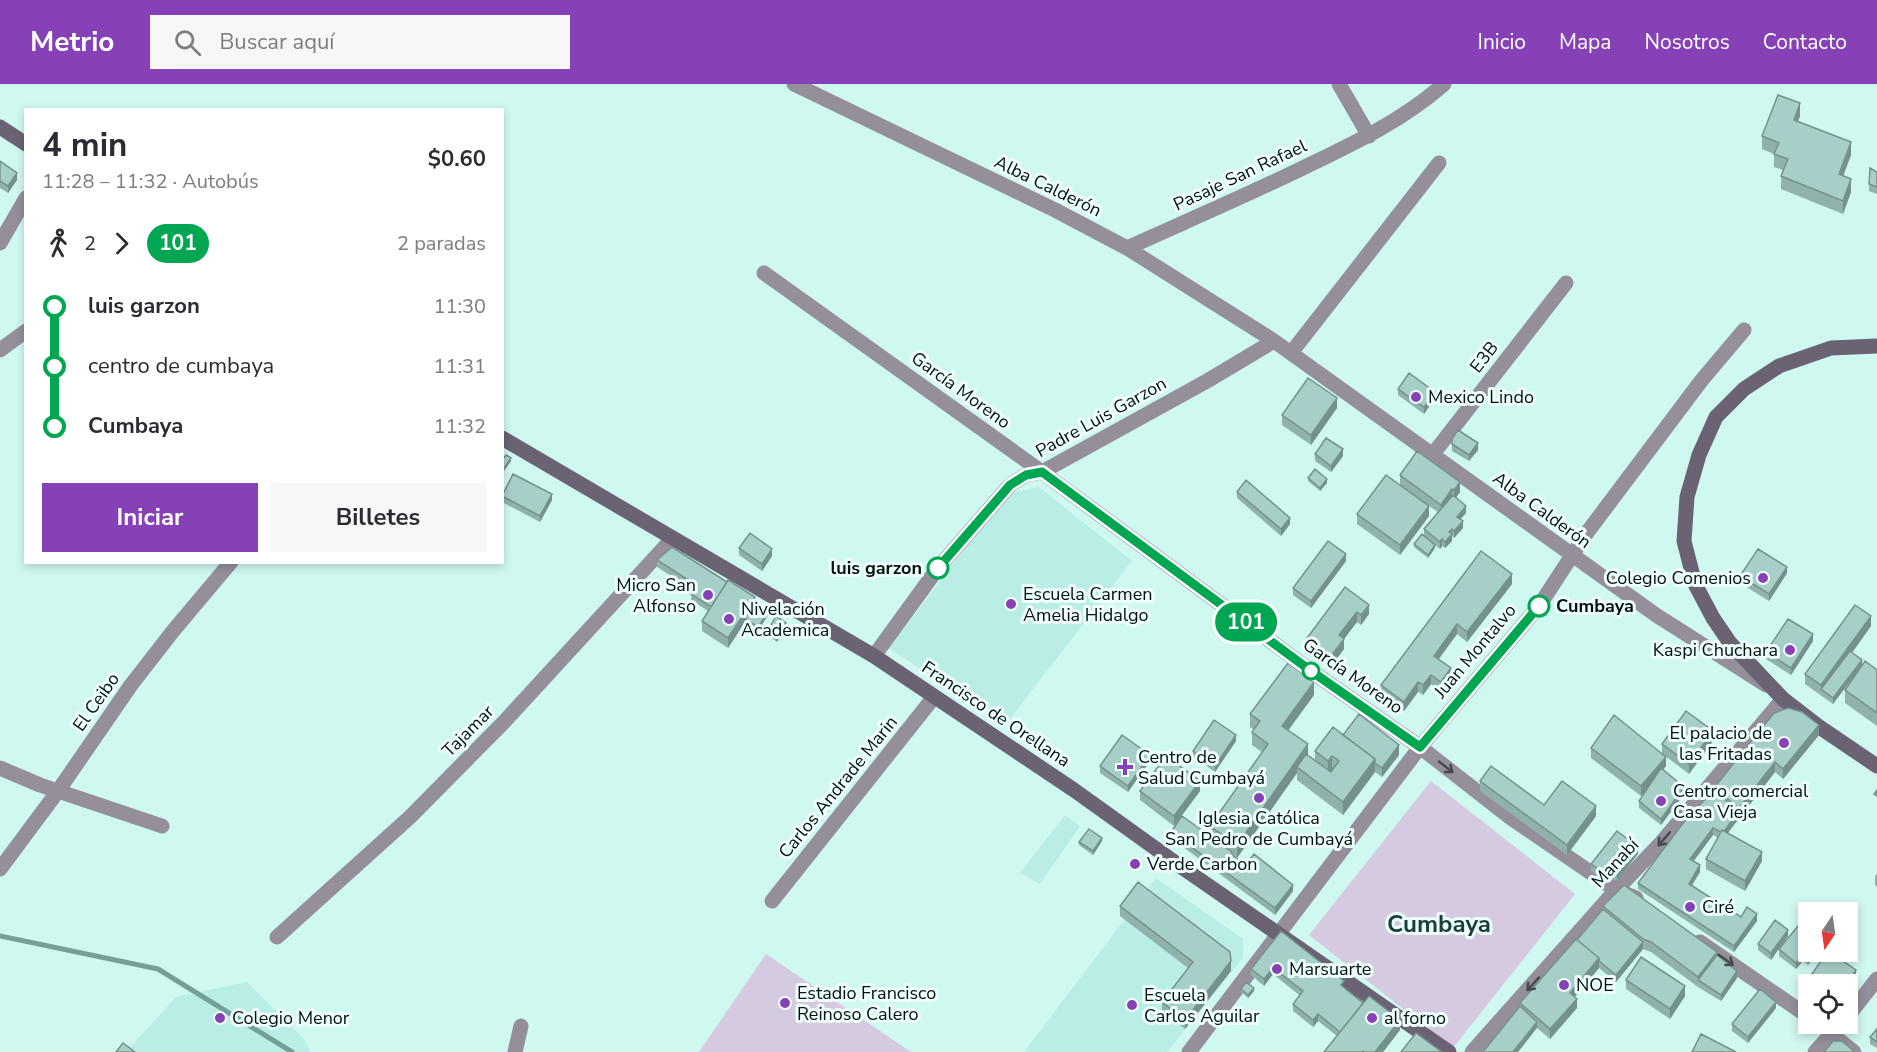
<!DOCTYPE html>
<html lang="es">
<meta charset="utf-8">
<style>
:root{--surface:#fff;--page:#f7f7f7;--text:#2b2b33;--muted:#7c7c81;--accent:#8541b5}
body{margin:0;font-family:"Nunito Sans",sans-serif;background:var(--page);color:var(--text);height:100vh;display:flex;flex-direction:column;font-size:22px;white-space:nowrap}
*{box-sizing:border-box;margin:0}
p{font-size:20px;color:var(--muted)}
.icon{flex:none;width:33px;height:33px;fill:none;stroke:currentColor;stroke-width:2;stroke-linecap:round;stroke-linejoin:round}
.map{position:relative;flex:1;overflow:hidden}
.details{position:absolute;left:24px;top:24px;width:480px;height:456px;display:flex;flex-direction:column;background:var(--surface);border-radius:0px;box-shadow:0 3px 9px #0003}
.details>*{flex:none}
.badge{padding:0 12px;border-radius:20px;font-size:21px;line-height:39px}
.needle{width:39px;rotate:193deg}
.tools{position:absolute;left:1798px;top:818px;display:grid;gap:12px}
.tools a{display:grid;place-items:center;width:60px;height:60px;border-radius:0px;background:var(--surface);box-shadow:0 3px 9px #0003;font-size:30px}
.map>.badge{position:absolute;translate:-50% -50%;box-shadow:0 0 0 3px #fff}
.legs{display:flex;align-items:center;gap:9px;height:66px;padding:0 18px;font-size:20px}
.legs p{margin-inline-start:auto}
.overview{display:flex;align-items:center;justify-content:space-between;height:102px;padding:0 18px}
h1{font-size:33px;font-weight:700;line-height:45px}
.cta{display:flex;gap:12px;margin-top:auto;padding:12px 18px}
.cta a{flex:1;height:69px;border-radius:0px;background:var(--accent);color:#fff;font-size:24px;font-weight:700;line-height:69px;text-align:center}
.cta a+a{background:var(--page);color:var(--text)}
ul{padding:0 18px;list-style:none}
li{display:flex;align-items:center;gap:21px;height:60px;font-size:22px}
li i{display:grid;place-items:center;width:9px;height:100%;margin:0 8px;background:currentColor}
li i::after{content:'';width:15px;height:15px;margin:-8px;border:4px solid;border-radius:50%;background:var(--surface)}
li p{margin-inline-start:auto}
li:first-child i{background:linear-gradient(#0000 50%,currentColor 0)}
li:last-child i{background:linear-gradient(currentColor 50%,#0000 0)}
header{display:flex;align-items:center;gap:36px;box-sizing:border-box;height:84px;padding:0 30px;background:var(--accent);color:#fff}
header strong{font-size:28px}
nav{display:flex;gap:33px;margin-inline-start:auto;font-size:21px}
.search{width:420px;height:54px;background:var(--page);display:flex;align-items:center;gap:15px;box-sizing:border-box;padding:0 21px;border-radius:0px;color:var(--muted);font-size:22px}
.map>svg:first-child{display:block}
.built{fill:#baede5}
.green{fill:#d5cae0}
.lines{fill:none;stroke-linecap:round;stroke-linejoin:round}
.stream{stroke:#75a099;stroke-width:5}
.street{stroke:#958f9b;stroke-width:15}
.secondary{stroke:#6b6274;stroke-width:15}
.wall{fill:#90b2ad}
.shaded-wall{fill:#75918d}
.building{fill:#a7cfc9;stroke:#75918d;stroke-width:1.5}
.oneway{stroke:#454a4e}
.line-1-casing{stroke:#fff;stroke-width:14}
.line-1{stroke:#00a651;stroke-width:9}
.poi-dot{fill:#8541b5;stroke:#effffc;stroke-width:2}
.stop-1-dot{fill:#fff;stroke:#00a651;stroke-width:3}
.labels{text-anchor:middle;stroke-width:6;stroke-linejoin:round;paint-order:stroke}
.street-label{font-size:18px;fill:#03110f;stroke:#effffc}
.poi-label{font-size:18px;fill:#03110f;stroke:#effffc;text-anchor:start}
.stop-label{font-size:18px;font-weight:bold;fill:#03110f;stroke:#effffc;text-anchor:end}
.district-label{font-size:24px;font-weight:bold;fill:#1a3f3a;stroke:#effffc}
</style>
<header>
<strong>Metrio</strong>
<div class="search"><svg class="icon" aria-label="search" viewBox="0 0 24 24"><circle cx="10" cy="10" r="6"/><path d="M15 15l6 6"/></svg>Buscar aquí</div>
<nav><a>Inicio</a><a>Mapa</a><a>Nosotros</a><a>Contacto</a></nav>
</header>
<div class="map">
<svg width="1877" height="968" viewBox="0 0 1877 968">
<rect width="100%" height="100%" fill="#cff8f1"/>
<path class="built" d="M1039,403L1132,477L1005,641L889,564L1007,410Z
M1065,731L1080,742L1040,800L1020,789Z
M1156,794L1243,855V874L1167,968H1024Z
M247,898L304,955L310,968H126L176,913Z"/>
<path class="green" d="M1431,697L1575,810L1453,964L1309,851Z
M766,870L911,968H699Z"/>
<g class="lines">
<path class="stream" d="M0,852L158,885L292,968"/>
<path class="street" d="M794,0L1055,126L1127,164L1274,257L1656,531L1766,601
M1339,0L1369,52
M0,159L26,114
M1127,164C1189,136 1250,110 1311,80C1359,57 1404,35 1444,0
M764,189L1042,388L1311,587L1420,663L1511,734L1616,806L1636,814
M0,266L26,247
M1291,269L1439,79
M1433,370L1566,199
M874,572L938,484L1010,401L1026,391L1042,388L1207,297L1274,257
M0,684L40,701L162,742
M0,785L58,707L131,601L173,547L231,478
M772,817L934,613
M277,853L410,733L504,638L672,455
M1700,858L1809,933
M1848,932L1877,895
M1818,939L1854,968
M515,968L521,942
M1189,968L1420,663L1539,522L1586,450L1701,297L1744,246
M1472,968L1616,806L1660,760L1783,615
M1815,968L1841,939"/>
<path class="secondary" d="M0,43L26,60
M1877,262L1831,264L1779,282L1744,305L1716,333L1699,371L1687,413L1684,457L1695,500L1713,534L1730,559L1783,615L1818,642L1877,682
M502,354L874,572L1074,706L1180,782L1449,968"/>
</g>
<path class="wall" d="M1800,32L1798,37L1851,71L1843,92L1851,108L1843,130L1781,105V92L1783,86L1774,83V70L1762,65V52Z
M0,77L17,96L8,109L0,104Z
M1870,84L1877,88V110L1869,107Z
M1398,305L1435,314L1424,330L1398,311Z
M1337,324L1311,361L1282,341V331Z
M1452,355L1478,366L1469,377L1452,367Z
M1417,367L1460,408L1456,414L1466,429L1460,435L1463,444L1454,454L1452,452V457L1445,464L1442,462L1440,465L1435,461V464L1428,474L1414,463V460L1424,451V445L1438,428L1429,422V432L1400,471L1357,440V430L1400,400V391Z
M1315,370L1343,372L1331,388L1315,377Z
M1308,394L1327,399L1320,407L1308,397Z
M1237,408L1290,440L1281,452L1237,414Z
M502,411L552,416L540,438L502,418Z
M739,464L772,472L762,487L739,471Z
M1481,467L1512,500L1467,558L1457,550L1439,575L1451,594L1441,608L1431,600L1423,611L1418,608L1404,627L1381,611V601Z
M657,476L755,519L768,531L758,547L745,538L728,564L702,547V537L708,527L691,516L692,505L657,483Z
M1346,477L1311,524L1293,511V504Z
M1787,489L1769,517L1740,499V492Z
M1345,503L1369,530L1361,541L1357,538L1344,555V565L1331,582L1307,564V554Z
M1871,542L1852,569L1833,620L1805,600V590Z
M786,543L777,558L767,551V548Z
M1813,557L1791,591L1766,575V568Z
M1877,586V642L1845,619V606Z
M1314,611L1288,646L1308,671L1315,676V667L1343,651L1399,671L1382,693L1375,688L1343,731L1297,696V689L1237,774L1232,770L1245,781L1293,807L1275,831L1171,754V748L1210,752V742L1262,668L1252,661V648L1254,646L1250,643V630Z
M1819,651L1783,695L1775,688L1728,749L1762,777L1745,807L1706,785V775L1718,754L1713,751L1693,777L1700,788L1692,801L1741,833L1757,837L1734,868L1638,805V799L1714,707V704Z
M1236,657L1215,688L1193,673V667Z
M1713,657L1689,690L1664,671L1666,682L1663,686L1684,710L1661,741L1639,724V717L1646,706L1641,712L1591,674V664L1662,670V660Z
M1150,677L1128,708L1100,689V682Z
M1480,697L1544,721L1596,732L1567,771L1480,707Z
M1140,707H1200L1174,742L1140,716Z
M1102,757L1093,771L1079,761V758Z
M1638,770L1617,796L1606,797L1591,787V780Z
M1877,790V803L1875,801V792Z
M1120,822L1231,887L1185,945L1162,927V918L1188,884L1120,832Z
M1603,822L1717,871L1737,894L1721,917L1698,903L1651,868L1643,865L1616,898L1599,884L1575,913L1577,924L1550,955L1537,944L1520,922V919L1577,856L1603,825Z
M1809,833L1808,881L1803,877L1796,885L1779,872V865Z
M1281,847L1344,904L1400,946L1383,968H1324L1337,952L1318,937L1313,943L1293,927V920L1299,911L1273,890L1264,902L1251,891V885Z
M1788,852L1771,876L1758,866V860Z
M1828,867L1856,886V896L1848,908V900H1809V918L1802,913V904Z
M1626,896L1685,912L1670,935L1626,905Z
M1241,905L1254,907L1248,914L1241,908Z
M1776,924L1748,959L1732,947V940Z
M1877,945V964L1870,960V953Z"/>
<path class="shaded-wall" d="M1800,19V32L1794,48V36Z
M1851,58V71L1839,103V90Z
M17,89V96L8,109V102Z
M1851,95V108L1843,130V117Z
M1435,308V314L1424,330V323Z
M1337,314V324L1311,361V351Z
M1478,359V366L1469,377V371Z
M1343,365V372L1331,388V382Z
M511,374V377L502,390V387Z
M1327,395V399L1320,407V404Z
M1460,398V408L1454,416V406Z
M1452,405V415L1441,430V421Z
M552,410V416L540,438V432Z
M1429,422V432L1400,471V461Z
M1466,422V429L1457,439V433Z
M1290,434V440L1281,452V445Z
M1463,437V444L1454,454V447Z
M1452,445V457L1445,464V458L1449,448Z
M1442,455V462L1440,465V458Z
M1435,461V464L1428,474V471Z
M772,465V472L762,487V480Z
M1346,470V477L1311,524V517Z
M1787,483V489L1769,517V510Z
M1512,490V500L1467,558V548Z
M755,513V523L745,535V538L728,564V554Z
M1369,521V530L1361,541V531Z
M768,528V531L758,547V543Z
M1357,528V538L1344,555V565L1331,582V572L1339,551Z
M1871,532V542L1824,607L1821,605V601Z
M786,539V543L777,558V555Z
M1457,540V550L1434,581V572Z
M1813,550V557L1791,591V584Z
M1862,576V582L1833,620V614Z
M1451,584V594L1441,608V598Z
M1431,591V600L1423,611V601Z
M1314,598V611L1282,655V642Z
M1418,598V608L1404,627V618Z
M1819,641V651L1783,695V685Z
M1713,647V657L1689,690V680Z
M1236,651V657L1215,688V682Z
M1308,660V673L1297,683V689L1237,774V761Z
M1399,661V671L1382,693V684Z
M1150,671V677L1128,708V702Z
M1332,672V685L1328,690V677Z
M1666,673V682L1641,712V702Z
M1375,675V688L1343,731V718Z
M1775,678V688L1722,756V749L1739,727V724Z
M1200,697V707L1174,742V732Z
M1684,703V710L1661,741V735Z
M1596,722V732L1567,771V761Z
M1713,744V751L1690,782V775Z
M1102,754V757L1093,771V767Z
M1638,763V770L1617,796V790Z
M1762,768V777L1745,807V797Z
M1700,781V788L1689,806V800Z
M1293,801V807L1275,831V824Z
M1757,830V837L1734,868V862Z
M1788,846V852L1771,876V869Z
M1643,858V865L1616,898V891Z
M1814,867H1819L1808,881V874Z
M1717,868V878L1698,896V893Z
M1803,870V877L1796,885V879Z
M1599,874V884L1570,918V909Z
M1231,877V887L1185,945V936Z
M1273,884V890L1264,902V895Z
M1856,886V896L1848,908V900H1847Z
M1737,887V894L1721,917V911Z
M1685,902V912L1670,935V925Z
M1254,904V907L1248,914V911Z
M1577,915V924L1550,955V945Z
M1776,918V924L1748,959V953Z
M1318,930V937L1313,943V936Z
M1400,936V946L1383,968H1375Z
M1537,938V944L1518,968H1513Z"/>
<path class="building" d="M1778,11L1800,19L1794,36L1851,58L1839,90L1851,95L1843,117L1781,92L1788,75L1774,70L1779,59L1762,52Z
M0,77L17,89L8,102L0,97Z
M1870,84L1877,88V103L1869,100Z
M1409,289L1435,308L1424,323L1398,305Z
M1308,294L1337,314L1311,351L1282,331Z
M1458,346L1478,359L1469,371L1452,360V355Z
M1326,354L1343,365L1331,382L1315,370Z
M1417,367L1460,398L1454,406L1452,405L1441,421L1400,391Z
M506,371L511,374L502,387V376Z
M1315,385L1327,395L1320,404L1308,394Z
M513,390L552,410L540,432L502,412Z
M1386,391L1429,422L1400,461L1357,430Z
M1246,396L1290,434L1281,445L1237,408Z
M1453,411L1466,422L1457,433L1463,437L1454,447L1452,445L1449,448L1452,450L1445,458L1442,455L1440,458L1424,445Z
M750,449L772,465L762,480L739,464Z
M1422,450L1435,461L1428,471L1414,460Z
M1328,457L1346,470L1311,517L1293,504Z
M672,463L727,498L711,523L691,510L693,499L657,476Z
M1758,465L1787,483L1769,510L1740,492Z
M1481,467L1512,490L1467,548L1457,540L1434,572L1451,584L1441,598L1431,591L1423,601L1418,598L1404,618L1381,601Z
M728,496L755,513L728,554L702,537Z
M1345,503L1369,521L1361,531L1357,528L1339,551L1344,555L1331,572L1307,554Z
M755,519L768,528L758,543L745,535Z
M1855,521L1871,532L1821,601L1805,590Z
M776,532L786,539L777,555L767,548Z
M1788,535L1813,550L1791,584L1766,568Z
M1850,567L1862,576L1833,614L1821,605Z
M1865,577L1877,586V629L1845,606Z
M1288,579L1314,598L1282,642L1308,660L1237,761L1210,742L1268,660L1252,648L1260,637L1250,630Z
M1788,624L1802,628L1819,641L1783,685L1775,678L1739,724L1714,704L1774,629Z
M1686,627L1713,647L1689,680L1662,660Z
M1359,630L1399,661L1382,684L1375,679V675L1343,651Z
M1614,631L1666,673L1641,702L1591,664Z
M1214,636L1236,651L1215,682L1193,667Z
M1333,643L1375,675L1343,718L1297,683L1306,670L1331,688L1339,677L1332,672L1328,677L1315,667Z
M1122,651L1150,671L1128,702L1100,682Z
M1166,672L1200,697L1174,732L1140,707Z
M1491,682L1544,721L1562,697L1596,722L1567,761L1480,697Z
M1661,684L1684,703L1661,735L1639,717Z
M1877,706V712L1874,710Z
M1714,707L1739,727L1724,747L1722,746L1721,748L1713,744L1690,775L1700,781L1689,800L1741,833L1747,823L1757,830L1734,862L1638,799L1690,730Z
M1182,732L1232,768L1231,770L1245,781L1254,770L1293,801L1275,824L1171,748Z
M1089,745L1102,754L1093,767L1079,758Z
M1722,746L1762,768L1745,797L1706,775Z
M1617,747L1638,763L1617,790H1606L1591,780Z
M1138,798L1230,868L1231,877L1185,936L1162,918L1193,878L1120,822Z
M1624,801L1717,868L1698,893L1651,858L1643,855L1603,822Z
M1603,825L1643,858L1616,891L1599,877V874L1577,856Z
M1807,831L1809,833V867H1814L1808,874L1803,870L1796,879L1779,865Z
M1775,836L1788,846L1771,869L1758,860Z
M1281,847L1344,897L1341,901L1363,919L1340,948L1318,930L1313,936L1293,920L1303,907L1273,884L1264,895L1251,885Z
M1576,855L1599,874L1570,909L1577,915L1550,945L1520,919Z
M1828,867L1856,886L1847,900H1809V909L1802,904Z
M1717,871L1737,887L1721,911L1698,896Z
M1641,873L1685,902L1670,925L1626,896Z
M1246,898L1254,904L1248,911L1241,905Z
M1760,905L1776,918L1748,953L1732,940Z
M1369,912L1400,936L1375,968H1364L1363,967L1362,968H1324Z
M1520,922L1537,938L1513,968H1483Z
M1877,945V958L1870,953Z
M1416,949L1442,968H1401Z
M1701,950L1736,968H1692Z
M1833,957H1842L1855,968H1824Z
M123,959L135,968H116Z"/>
<defs><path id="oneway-shaft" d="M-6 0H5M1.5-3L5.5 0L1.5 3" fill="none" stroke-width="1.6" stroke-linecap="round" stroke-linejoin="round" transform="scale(1.5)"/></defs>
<g class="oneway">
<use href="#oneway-shaft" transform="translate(1446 683) rotate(38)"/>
<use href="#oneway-shaft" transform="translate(1664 755) rotate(131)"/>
<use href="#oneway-shaft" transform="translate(1726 876) rotate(35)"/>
<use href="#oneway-shaft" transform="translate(1533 900) rotate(132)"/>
</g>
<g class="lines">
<defs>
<path id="line-1" d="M938,484L1010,401L1026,391L1042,388L1311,587L1420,663L1539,522"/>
</defs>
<use href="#line-1" class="line-1-casing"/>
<use href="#line-1" class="line-1"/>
</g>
<g class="poi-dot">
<circle cx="1416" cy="313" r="6"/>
<circle cx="1763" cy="494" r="6"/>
<circle cx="708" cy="511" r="6"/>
<circle cx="1011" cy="520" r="6"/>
<circle cx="729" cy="535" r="6"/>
<circle cx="1790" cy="566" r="6"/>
<circle cx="1784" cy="659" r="6"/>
<path d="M1122 674h6v6h6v6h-6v6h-6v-6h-6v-6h6z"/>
<circle cx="1259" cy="714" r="6"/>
<circle cx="1661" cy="717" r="6"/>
<circle cx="1135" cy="780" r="6"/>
<circle cx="1690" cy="823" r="6"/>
<circle cx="1277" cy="885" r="6"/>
<circle cx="1564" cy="901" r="6"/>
<circle cx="785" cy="919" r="6"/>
<circle cx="1132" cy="921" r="6"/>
<circle cx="220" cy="934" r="6"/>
<circle cx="1372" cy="934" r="6"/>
</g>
<g class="stop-1-dot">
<circle cx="938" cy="484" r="10"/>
<circle cx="1539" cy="522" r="10"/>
<circle cx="1311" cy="587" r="8"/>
</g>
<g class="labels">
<g class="street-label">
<text transform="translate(1240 91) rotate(-25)" y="6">Pasaje San Rafael</text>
<text transform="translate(1048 102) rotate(26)" y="6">Alba Calderón</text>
<text transform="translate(1484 273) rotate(-52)" y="6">E3B</text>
<text transform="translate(961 306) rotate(36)" y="6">García Moreno</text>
<text transform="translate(1101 333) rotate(-29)" y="6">Padre Luis Garzon</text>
<text transform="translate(1542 426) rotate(36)" y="6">Alba Calderón</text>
<text transform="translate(1475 567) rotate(-50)" y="6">Juan Montalvo</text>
<text transform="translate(1353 592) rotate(35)" y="6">García Moreno</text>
<text transform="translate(96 618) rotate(-55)" y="6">El Ceibo</text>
<text transform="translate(996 630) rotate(34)" y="6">Francisco de Orellana</text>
<text transform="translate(468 647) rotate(-45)" y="6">Tajamar</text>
<text transform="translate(838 703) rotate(-51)" y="6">Carlos Andrade Marin</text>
<text transform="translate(1615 779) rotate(-47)" y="6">Manabí</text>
</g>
<g class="poi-label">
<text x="1428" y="319">Mexico Lindo</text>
<text x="1751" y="500" text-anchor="end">Colegio Comenios</text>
<text x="696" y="507" text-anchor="end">Micro San<tspan x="696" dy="21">Alfonso</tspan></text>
<text x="1023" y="516">Escuela Carmen<tspan x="1023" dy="21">Amelia Hidalgo</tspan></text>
<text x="741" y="531">Nivelación<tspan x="741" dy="21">Academica</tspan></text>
<text x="1778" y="572" text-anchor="end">Kaspi Chuchara</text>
<text x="1772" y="655" text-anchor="end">El palacio de<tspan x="1772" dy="21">las Fritadas</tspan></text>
<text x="1138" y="679">Centro de<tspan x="1138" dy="21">Salud Cumbayá</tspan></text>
<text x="1673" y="713">Centro comercial<tspan x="1673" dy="21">Casa Vieja</tspan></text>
<text x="1259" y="740" text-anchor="middle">Iglesia Católica<tspan x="1259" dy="21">San Pedro de Cumbayá</tspan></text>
<text x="1147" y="786">Verde Carbon</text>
<text x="1702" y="829">Ciré</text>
<text x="1289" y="891">Marsuarte</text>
<text x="1576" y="907">NOE</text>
<text x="797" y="915">Estadio Francisco<tspan x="797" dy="21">Reinoso Calero</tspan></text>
<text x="1144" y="917">Escuela<tspan x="1144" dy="21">Carlos Aguilar</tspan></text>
<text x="232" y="940">Colegio Menor</text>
<text x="1384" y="940">al forno</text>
</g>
<g class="stop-label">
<text x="922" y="490">luis garzon</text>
<text x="1556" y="528" text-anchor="start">Cumbaya</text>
</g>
<g class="district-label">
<text x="1439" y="848">Cumbaya</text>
</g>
</g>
</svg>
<div class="tools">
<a><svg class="needle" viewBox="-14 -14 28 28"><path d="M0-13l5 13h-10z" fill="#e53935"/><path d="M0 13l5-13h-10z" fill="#7c7c81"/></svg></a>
<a><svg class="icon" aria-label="locate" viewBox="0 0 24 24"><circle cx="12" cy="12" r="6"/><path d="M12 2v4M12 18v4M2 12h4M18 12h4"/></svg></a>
</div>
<b class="badge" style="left:1246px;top:538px;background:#00a651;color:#fff">101</b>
<section class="details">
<div class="overview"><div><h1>4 min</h1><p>11:28 – 11:32 · Autobús</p></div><b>$0.60</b></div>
<div class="legs"><svg class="icon" aria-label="walk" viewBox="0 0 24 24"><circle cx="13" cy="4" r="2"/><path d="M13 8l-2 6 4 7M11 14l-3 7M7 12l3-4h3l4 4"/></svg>2<svg class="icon" aria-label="forward" viewBox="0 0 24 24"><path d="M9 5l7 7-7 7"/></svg><b class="badge" style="background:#00a651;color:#fff">101</b><p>2 paradas</p></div>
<ul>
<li><i style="color:#00a651"></i><b>luis garzon</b><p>11:30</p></li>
<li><i style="color:#00a651"></i><span>centro de cumbaya</span><p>11:31</p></li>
<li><i style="color:#00a651"></i><b>Cumbaya</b><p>11:32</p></li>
</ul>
<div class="cta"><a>Iniciar</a><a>Billetes</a></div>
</section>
</div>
